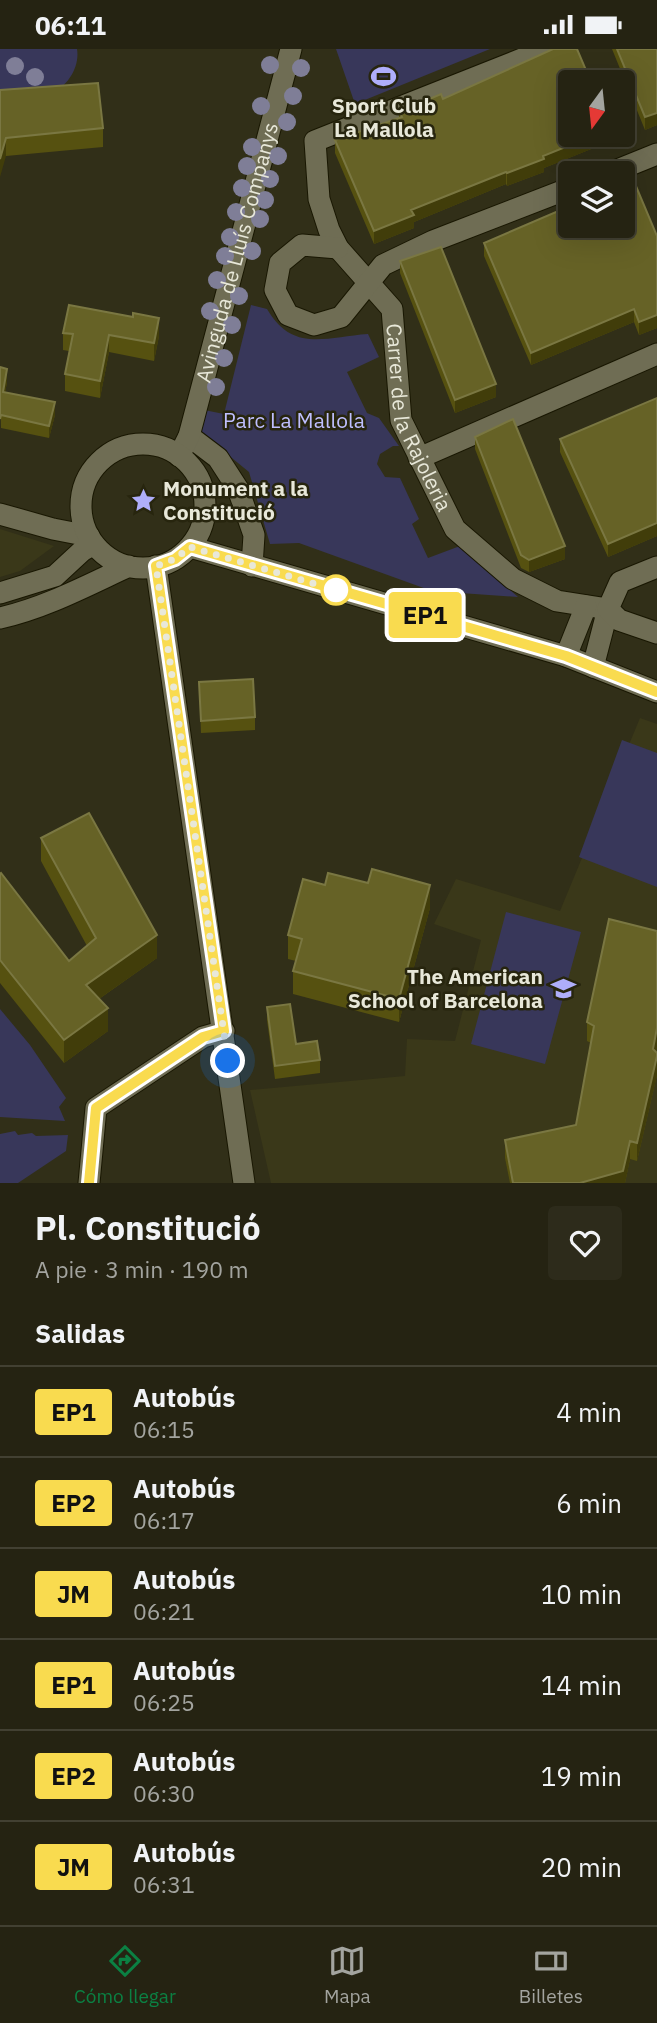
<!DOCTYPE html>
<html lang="es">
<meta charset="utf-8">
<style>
:root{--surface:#252312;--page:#2d2b1b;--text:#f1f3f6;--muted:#a3a49f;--line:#424032;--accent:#0b8043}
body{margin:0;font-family:"IBM Plex Sans",sans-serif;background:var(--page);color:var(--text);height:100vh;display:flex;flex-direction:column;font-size:26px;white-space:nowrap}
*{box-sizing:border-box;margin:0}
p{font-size:23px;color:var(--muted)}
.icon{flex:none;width:38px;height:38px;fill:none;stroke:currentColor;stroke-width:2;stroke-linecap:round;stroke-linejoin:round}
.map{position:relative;height:1134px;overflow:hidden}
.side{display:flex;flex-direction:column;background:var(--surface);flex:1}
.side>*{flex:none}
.badge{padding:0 14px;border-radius:5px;font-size:24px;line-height:46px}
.needle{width:46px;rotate:195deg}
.fabs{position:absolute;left:558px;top:21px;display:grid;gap:14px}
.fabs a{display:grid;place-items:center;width:77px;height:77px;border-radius:7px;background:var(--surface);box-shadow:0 7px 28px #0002,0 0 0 2px var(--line);font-size:35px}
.you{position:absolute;width:35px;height:35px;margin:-18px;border:5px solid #fff;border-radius:50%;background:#1a73e8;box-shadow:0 0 0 10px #1a73e833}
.map>.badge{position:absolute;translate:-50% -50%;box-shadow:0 0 0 4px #fff}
h2{padding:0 35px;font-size:26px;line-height:63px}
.round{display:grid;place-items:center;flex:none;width:74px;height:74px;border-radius:7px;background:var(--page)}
.headline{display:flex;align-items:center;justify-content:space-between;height:119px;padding:0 35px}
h1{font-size:33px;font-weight:800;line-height:52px}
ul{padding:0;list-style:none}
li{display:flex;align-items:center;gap:21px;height:91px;padding:0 35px;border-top:2px solid var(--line)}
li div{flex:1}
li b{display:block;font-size:26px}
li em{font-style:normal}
li .badge{min-width:77px;font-weight:700;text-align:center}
.status{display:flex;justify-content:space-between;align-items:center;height:49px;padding:0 35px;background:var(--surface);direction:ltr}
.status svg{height:19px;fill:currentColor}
.menu{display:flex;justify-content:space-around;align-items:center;height:98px;border-top:2px solid var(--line);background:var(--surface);font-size:19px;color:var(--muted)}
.menu a{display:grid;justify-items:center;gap:4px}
.menu .current{color:var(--accent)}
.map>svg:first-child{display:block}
.built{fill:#3a3819}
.green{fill:#38375a}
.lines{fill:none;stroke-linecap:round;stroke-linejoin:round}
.street-casing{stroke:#191702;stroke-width:23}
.secondary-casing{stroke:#191702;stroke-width:23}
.street{stroke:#6f6d54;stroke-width:21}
.secondary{stroke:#6f6d54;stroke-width:21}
.tree{fill:#7f7e97}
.wall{fill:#565110}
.shaded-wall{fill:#413d0a}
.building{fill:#666226;stroke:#7a7742;stroke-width:2}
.line-casing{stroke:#fff;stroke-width:16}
.line{stroke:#f9db4f;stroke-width:10}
.walk{stroke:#e8e8d9;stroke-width:7;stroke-dasharray:0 12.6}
.stop-dot{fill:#fff;stroke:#f9db4f;stroke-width:3.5}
.labels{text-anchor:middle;stroke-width:5;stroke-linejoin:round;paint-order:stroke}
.poi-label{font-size:21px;font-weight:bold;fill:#e8e8d9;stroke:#27250e}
.street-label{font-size:21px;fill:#e8e8d9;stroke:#27250e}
.park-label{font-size:21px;fill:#bfbfff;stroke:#27250e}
</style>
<div class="status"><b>06:11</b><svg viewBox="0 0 49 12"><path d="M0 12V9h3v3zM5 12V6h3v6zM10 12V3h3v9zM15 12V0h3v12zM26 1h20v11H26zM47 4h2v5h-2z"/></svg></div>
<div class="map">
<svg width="657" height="1134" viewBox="0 0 657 1134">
<rect width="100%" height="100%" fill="#312f18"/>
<path class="built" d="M0,480L54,497L20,522L0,528Z
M640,669L657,675V1134H271L250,1041L405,1027L407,990L455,992L481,891L434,875L456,830L560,862Z"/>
<path class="green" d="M0,0H77C80,18 68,37 51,45C41,50 12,49 0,50Z
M336,0H490L355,55Z
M251,256L267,260C293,304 325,288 368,285L379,308L347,323L367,364L379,369L399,397H393L380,405L377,415L385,428L400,429L419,470L412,475L428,509L460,497L518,548L432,542L299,494L270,495L249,423L199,382L204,361L224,365Z
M622,691L657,704V838L579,808Z
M506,863L581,883L545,1015L471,995Z
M0,960L30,996L66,1049L59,1058L65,1072L0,1068Z
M15,1082L18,1086L32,1084L36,1087L68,1086L66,1102L18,1134H0V1085Z"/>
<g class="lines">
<defs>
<g id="street">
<path id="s1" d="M547,0L315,92L319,150L329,181L338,199L392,260L401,371L455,480L513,530L557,552L608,560L593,618"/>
<path d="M610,124L657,105"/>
<path d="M338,199L302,196L280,214L275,241L288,266L314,276L341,268L383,216L433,192L570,139"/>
<path d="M189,387L218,409L238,440L254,486L252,517"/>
<path id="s2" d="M179,407L189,387L291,0"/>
<path d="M419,409L657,305"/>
<path d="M0,465L53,480L89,487"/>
<path d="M156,517L244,1134"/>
<path d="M657,518L620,533L608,560L619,571L657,584"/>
<path d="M566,607L586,557"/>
<path d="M89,1134L96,1059L203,988L224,982"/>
</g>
<path id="secondary" d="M81 457a62 62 0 1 1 124 0a62 62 0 1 1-124 0Z
M190,498L566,607L657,643
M0,544L55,527L82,502L94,495
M0,569C45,559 88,536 129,517"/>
</defs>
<use href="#street" class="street-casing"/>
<use href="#secondary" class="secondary-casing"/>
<use href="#street" class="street"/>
<use href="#secondary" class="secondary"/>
</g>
<g class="tree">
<circle cx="270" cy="16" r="9"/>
<circle cx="15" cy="17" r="9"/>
<circle cx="301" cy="19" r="9"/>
<circle cx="35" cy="28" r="9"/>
<circle cx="293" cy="47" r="9"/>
<circle cx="261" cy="57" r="9"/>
<circle cx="287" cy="73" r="9"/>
<circle cx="252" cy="98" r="9"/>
<circle cx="278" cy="107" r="9"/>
<circle cx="247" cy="117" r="9"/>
<circle cx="270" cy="130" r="9"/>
<circle cx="242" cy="139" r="9"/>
<circle cx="265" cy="151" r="9"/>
<circle cx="236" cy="163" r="9"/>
<circle cx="260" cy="170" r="9"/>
<circle cx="230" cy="188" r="9"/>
<circle cx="252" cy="202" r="9"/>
<circle cx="225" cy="207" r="9"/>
<circle cx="217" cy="231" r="9"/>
<circle cx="239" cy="247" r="9"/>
<circle cx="210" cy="262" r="9"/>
<circle cx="232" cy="276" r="9"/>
<circle cx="224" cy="309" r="9"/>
<circle cx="216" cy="338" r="9"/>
</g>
<path class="wall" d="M612,0H657V76L645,81Z
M0,41L103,79V98L6,107Z
M443,50L611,86V92L544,119V123L507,137L506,135L414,173V179L374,195L335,104V91L399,69V63Z
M630,131L657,187V279L639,286L634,273L531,316L484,207V194Z
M400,212L496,348L455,364L400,224Z
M63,284L159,287L154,312L109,303L100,349L65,342V325L69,302L63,301Z
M0,318L7,333L5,344L55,366L49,389L1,379Z
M657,349V487L608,508L560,403V390Z
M475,388L565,510L529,523L521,519L475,400Z
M199,633L255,668V681L201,684Z
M41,789L157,909L99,950L108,982L64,1014L0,934V825L69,912L87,897L41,812Z
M325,836L430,859L399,973L293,945V922L296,912L288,910V886Z
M657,882V997L656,1003L657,1004V1026L637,1112L630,1110L625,1134H510L505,1109V1091L576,1076L591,994L587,992V973Z
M267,958L296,995L320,1011V1024L275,1030L267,971Z"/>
<path class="shaded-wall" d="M657,64V76L645,81V68Z
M595,86H611V92L544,119V123L507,137V124L543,107Z
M6,89V107L0,128V110Z
M506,123V135L414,173V179L374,195V182L411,161Z
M634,260V273L531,316V304Z
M657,266V279L639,286V273Z
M159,269V287L154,312V294Z
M109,286V303L100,349V332Z
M7,320V333L3,356V343Z
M496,335V348L455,364V351Z
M55,353V366L49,389V377Z
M657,474V487L608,508V495Z
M565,497V510L529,523V511Z
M430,836V859L399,973V950Z
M157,886V909L86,959V936Z
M108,959V982L64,1014V991Z
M657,979V997L653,1019V1000Z
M657,1007V1026L637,1112V1094Z
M630,1092V1110L625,1134H580Z"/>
<path class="building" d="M553,0H577L591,33H570V86H595L543,107L544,110L507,124L506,123L411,161L414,166L374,182L335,91L402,68L399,63L441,45L443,50Z
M617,0H657V64L645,68Z
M98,34L103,79L6,89L0,110V41Z
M626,120L630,131L633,130L657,187V266L639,273L634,260L531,304L484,194L570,157V177H623V124H614Z
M441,198L496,335L455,351L400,212Z
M69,256L133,268V264L159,269L154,294L109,286L100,332L65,325L73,285L63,284Z
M0,318L7,320L3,343L55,353L49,377L1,366L0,370Z
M657,349V474L608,495L560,390Z
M513,370L565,497L529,511L521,506L475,388Z
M253,630L255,668L201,672L199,633Z
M89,764L157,886L86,936L108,959L64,991L0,911V825L1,824L69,912L96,889L41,789Z
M372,820L430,836L399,950L293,922L302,890L288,886L303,830L325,836L328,824L368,834Z
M609,870L657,882V979L653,1000L657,1004V1007L637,1094L630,1092L623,1122L580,1134H513L505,1091L576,1076L594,977L587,973Z
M290,955L296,995L317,992L320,1011L275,1017L267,958Z"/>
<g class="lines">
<defs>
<path id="line" d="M89,1134L96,1059L203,988L224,982L156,517L175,510L190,498L566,607L657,643"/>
</defs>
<use href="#line" class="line-casing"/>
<use href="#line" class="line"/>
<path class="walk" d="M228,1012L156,517L175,510L190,498L336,541"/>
</g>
<defs>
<symbol id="stadium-bare" viewBox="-9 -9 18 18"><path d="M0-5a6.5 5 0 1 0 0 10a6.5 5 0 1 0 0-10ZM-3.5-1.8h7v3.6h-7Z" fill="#afaefa" stroke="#27250e" stroke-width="2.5" paint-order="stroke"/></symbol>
<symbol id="sight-bare" viewBox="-9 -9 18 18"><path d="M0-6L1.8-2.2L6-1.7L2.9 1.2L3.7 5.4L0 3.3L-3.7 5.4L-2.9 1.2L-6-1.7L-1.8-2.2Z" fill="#afaefa" stroke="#27250e" stroke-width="2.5" paint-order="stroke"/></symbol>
<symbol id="school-bare" viewBox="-9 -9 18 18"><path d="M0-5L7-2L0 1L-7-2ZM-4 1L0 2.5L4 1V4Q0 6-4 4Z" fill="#afaefa" stroke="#27250e" stroke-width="2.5" paint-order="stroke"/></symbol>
</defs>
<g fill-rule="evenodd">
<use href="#stadium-bare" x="366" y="10" width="35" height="35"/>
<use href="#sight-bare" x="126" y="434" width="35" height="35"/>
<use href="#school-bare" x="546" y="922" width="35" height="35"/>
</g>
<circle class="stop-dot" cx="336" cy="541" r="14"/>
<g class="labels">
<g class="poi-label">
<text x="384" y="64">Sport Club<tspan x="384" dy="24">La Mallola</tspan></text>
<text x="163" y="447" text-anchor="start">Monument a la<tspan x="163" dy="24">Constitució</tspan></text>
<text x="543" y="935" text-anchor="end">The American<tspan x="543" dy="24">School of Barcelona</tspan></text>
</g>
<g class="street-label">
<text dy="7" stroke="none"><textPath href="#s2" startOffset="212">Avinguda de Lluís Companys</textPath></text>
<text dy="7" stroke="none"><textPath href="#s1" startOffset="555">Carrer de la Rajoleria</textPath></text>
</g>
<g class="park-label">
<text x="294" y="379">Parc La Mallola</text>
</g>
</g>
</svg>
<div class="fabs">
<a><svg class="needle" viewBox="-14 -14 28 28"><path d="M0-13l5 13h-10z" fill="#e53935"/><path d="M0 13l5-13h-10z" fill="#a3a49f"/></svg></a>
<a><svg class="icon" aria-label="layers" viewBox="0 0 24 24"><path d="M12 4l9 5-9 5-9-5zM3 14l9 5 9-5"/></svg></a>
</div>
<div class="you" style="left:228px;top:1012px"></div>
<b class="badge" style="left:425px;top:566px;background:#f9db4f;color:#111">EP1</b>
</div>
<section class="side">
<div class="headline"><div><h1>Pl. Constitució</h1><p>A pie · 3 min · 190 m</p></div><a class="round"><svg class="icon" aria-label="heart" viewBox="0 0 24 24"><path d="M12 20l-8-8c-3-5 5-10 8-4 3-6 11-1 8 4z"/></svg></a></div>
<h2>Salidas</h2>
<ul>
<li><span class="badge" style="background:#f9db4f;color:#111">EP1</span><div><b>Autobús</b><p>06:15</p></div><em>4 min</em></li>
<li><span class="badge" style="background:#f9db4f;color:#111">EP2</span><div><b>Autobús</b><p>06:17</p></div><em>6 min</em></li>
<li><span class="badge" style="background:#f9db4f;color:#111">JM</span><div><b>Autobús</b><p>06:21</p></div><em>10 min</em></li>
<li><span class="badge" style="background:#f9db4f;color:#111">EP1</span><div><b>Autobús</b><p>06:25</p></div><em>14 min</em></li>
<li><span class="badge" style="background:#f9db4f;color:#111">EP2</span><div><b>Autobús</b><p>06:30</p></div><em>19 min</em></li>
<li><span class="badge" style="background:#f9db4f;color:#111">JM</span><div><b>Autobús</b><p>06:31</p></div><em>20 min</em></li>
</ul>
</section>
<nav class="menu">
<a class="current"><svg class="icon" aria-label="directions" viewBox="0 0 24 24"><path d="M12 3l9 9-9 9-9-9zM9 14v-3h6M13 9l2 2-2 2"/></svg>Cómo llegar</a>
<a><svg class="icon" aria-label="map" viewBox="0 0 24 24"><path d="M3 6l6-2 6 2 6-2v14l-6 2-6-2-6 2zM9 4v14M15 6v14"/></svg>Mapa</a>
<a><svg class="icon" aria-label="tickets" viewBox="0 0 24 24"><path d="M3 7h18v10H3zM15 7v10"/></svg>Billetes</a>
</nav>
